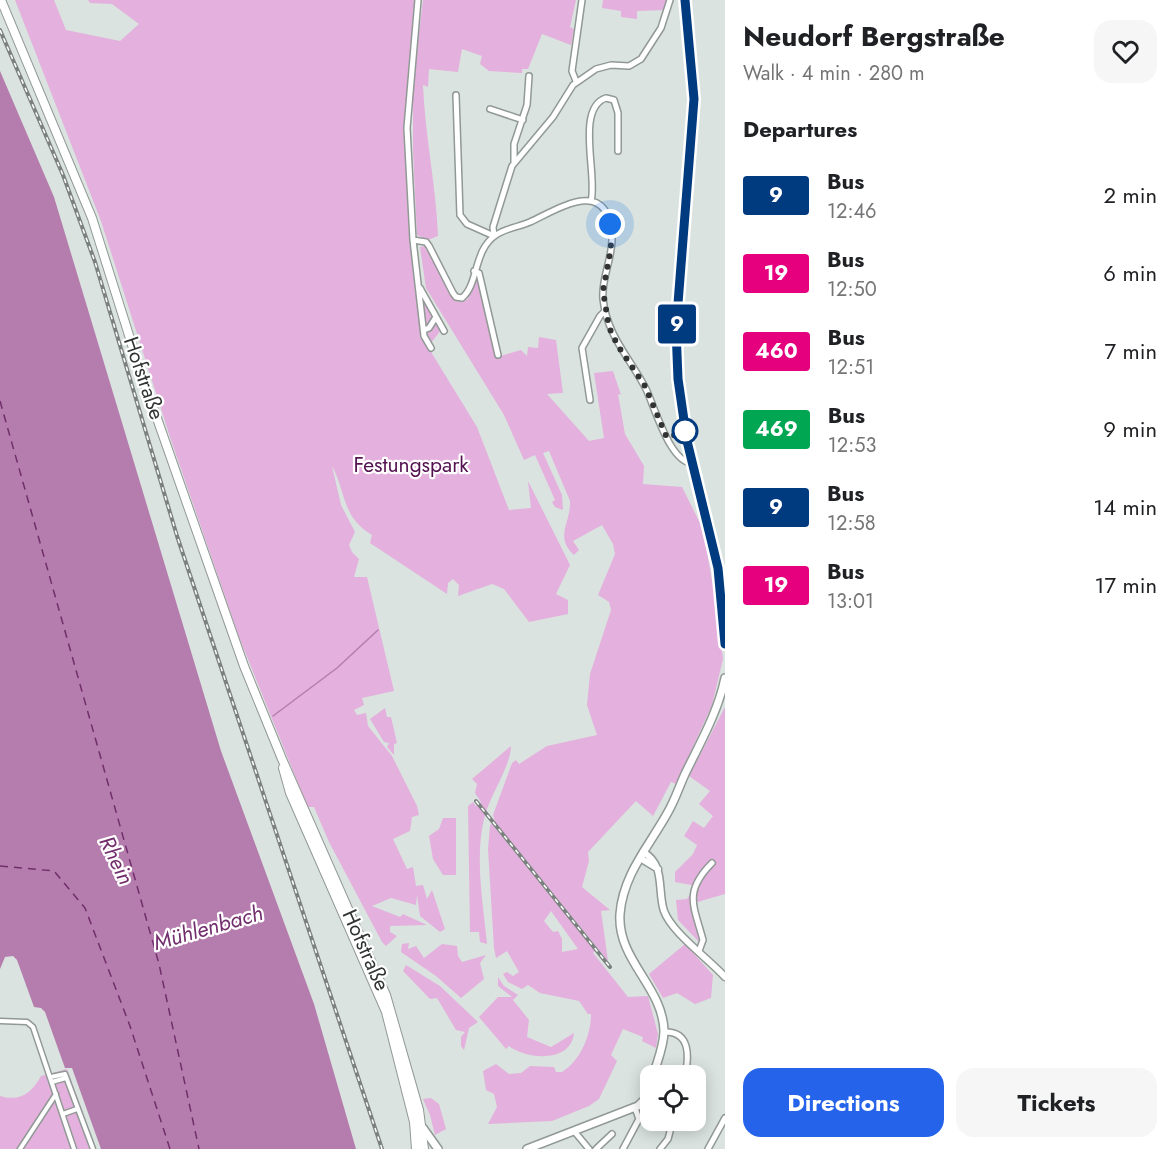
<!DOCTYPE html>
<meta charset="utf-8">
<style>
:root{--surface:#fff;--page:#f6f6f6;--text:#202124;--muted:#757577;--accent:#2563eb}
body{margin:0;font-family:Jost,sans-serif;background:var(--page);color:var(--text);height:100vh;display:flex;flex-direction:column;font-size:22px;white-space:nowrap}
*{box-sizing:border-box;margin:0}
p{font-size:20px;color:var(--muted)}
.icon{flex:none;width:33px;height:33px;fill:none;stroke:currentColor;stroke-width:2;stroke-linecap:round;stroke-linejoin:round}
.map{position:relative;flex:1;overflow:hidden}
.side{display:flex;flex-direction:column;background:var(--surface);width:450px}
.side>*{flex:none}
.badge{padding:0 12px;border-radius:4px;font-size:21px;line-height:39px}
.fabs{position:absolute;left:640px;top:1065px;display:grid;gap:12px}
.fabs a{display:grid;place-items:center;width:66px;height:66px;border-radius:12px;background:var(--surface);box-shadow:0 3px 15px #0003;font-size:30px}
.you{position:absolute;width:30px;height:30px;margin:-15px;border:4px solid #fff;border-radius:50%;background:#1a73e8;box-shadow:0 0 0 9px #1a73e833}
.map>.badge{position:absolute;translate:-50% -50%;box-shadow:0 0 0 3px #fff}
h2{padding:0 18px;font-size:22px;line-height:54px}
.round{display:grid;place-items:center;flex:none;width:63px;height:63px;border-radius:18px;background:var(--page)}
.headline{display:flex;align-items:center;justify-content:space-between;height:102px;padding:0 18px}
h1{font-size:28px;font-weight:700;line-height:45px}
.cta{display:flex;gap:12px;margin-top:auto;padding:12px 18px}
.cta a{flex:1;height:69px;border-radius:18px;background:var(--accent);color:#fff;font-size:24px;font-weight:700;line-height:69px;text-align:center}
.cta a+a{background:var(--page);color:var(--text)}
ul{padding:0;list-style:none}
li{display:flex;align-items:center;gap:18px;height:78px;padding:0 18px}
li div{flex:1}
li b{display:block;font-size:22px}
li em{font-style:normal}
li .badge{min-width:66px;font-weight:700;text-align:center}
main{display:flex;flex:1;min-height:0}
.map>svg:first-child{display:block}
.green{fill:#e4b0dd;fill-rule:evenodd}
.water{fill:#b47dad}
.lines{fill:none;stroke-linecap:round;stroke-linejoin:round}
.stream{stroke:#b47dad;stroke-width:1.5}
.ferry{stroke:#722e6c;stroke-width:1.5;stroke-dasharray:8 6;stroke-linecap:butt}
.pedestrian-casing{stroke:#919995;stroke-width:7}
.minor-casing{stroke:#919995;stroke-width:8}
.tertiary-casing{stroke:#919995;stroke-width:9}
.secondary-casing{stroke:#919995;stroke-width:10}
.primary-casing{stroke:#919995;stroke-width:10}
.pedestrian{stroke:#fff;stroke-width:4}
.minor{stroke:#fff;stroke-width:5}
.tertiary{stroke:#fff;stroke-width:6}
.secondary{stroke:#fff;stroke-width:7}
.primary{stroke:#fff;stroke-width:8}
.rail-casing{stroke:#7b817f;stroke-width:4}
.rail{stroke:#fff;stroke-width:1.5;stroke-dasharray:4.5;stroke-linecap:butt}
.line-casing{stroke:#fff;stroke-width:14}
.line{stroke:#003b80;stroke-width:9}
.walk{stroke:#313433;stroke-width:6;stroke-dasharray:0 10.8}
.stop-dot{fill:#fff;stroke:#003b80;stroke-width:3}
.labels{text-anchor:middle;stroke-width:4.5;stroke-linejoin:round;paint-order:stroke}
.street-label{font-size:21px;fill:#313433;stroke:#fff}
.park-label{font-size:21px;fill:#541150;stroke:#fff}
.water-label{font-size:22px;font-style:italic;fill:#722e6c;stroke:#fff}
</style>
<main>
<div class="map">
<svg width="725" height="1149" viewBox="0 0 725 1149">
<rect width="100%" height="100%" fill="#dae3df"/>
<path class="green" d="M15,0H54L66,30L120,41L139,24L112,4L90,3L88,0H416L405,128L416,286L441,330L428,347L477,427L509,510L531,508L528,481L570,565L556,594L568,600V614L529,622L504,589L492,584L458,596L459,585L453,579L448,583L447,594L370,543L372,535C341,516 347,494 332,466L341,505L355,532L349,545L352,552L359,559L354,577H367L394,691L362,698L364,705L354,710L357,715L366,713L368,726L392,756L417,806L419,815L412,817L410,831L393,839L407,869L413,867L416,886L423,885L427,899L432,890L445,929L440,932L420,916L417,895L416,905L391,898L372,906L400,917L403,914L427,925L390,926V932L397,936L386,946L382,942L329,842L314,807H308L306,803L239,637L171,440L101,221Z
M423,0H576L570,27L574,29L571,45L542,34L528,69H522V73L489,71L480,64L482,56L462,49L458,72L429,69L428,87L423,85C425,136 436,185 438,236L428,240L417,235L413,151V83Z
M603,0H667L666,10L637,11V19L621,17V11L602,8Z
M425,246L454,300L461,302L468,299L476,274L497,357L521,350L527,356L528,347L538,348L539,337L556,340L563,393L547,394L589,441L604,438L594,373L613,371L621,395L618,394L625,434L644,466L643,484L682,487L703,529L716,603L723,659L712,705L676,784L671,782L653,816L636,801L588,852L589,861L582,887L610,910L601,911L608,961L495,822L493,815L512,763L516,760L519,764L547,746L597,735L587,705L590,674L611,610L609,602L598,595L615,554L613,544L602,525L573,541L579,550L574,555C554,537 571,523 570,501L549,451L543,453L562,495L563,510L555,507L552,502L555,500L535,455L524,460L504,415L426,288L420,247Z
M725,707V894L694,903L697,886L675,882V872L693,854L697,845L684,836L693,821L704,828L713,816L699,804L710,791L689,776Z
M385,708L387,717H391L397,743L394,744V755L387,747L389,743L384,742L370,719Z
M511,746C511,765 491,794 485,815C474,855 483,902 487,944L480,942L479,932H470L468,806L473,802L476,806L481,802L475,793L477,784L472,779Z
M443,818H456V875H443L433,859L429,836L439,829Z
M492,824L595,951L593,953L628,997L648,996L658,1034L656,1048L642,1041L643,1037L623,1029L611,1055L617,1061L599,1099L589,1106L552,1121L488,1124L497,1107L494,1094L486,1090L483,1071L496,1064L509,1074L521,1073L530,1066L554,1067L556,1072H562C580,1061 591,1036 591,1014H588L579,1001L540,993L528,985L522,989L508,982L503,974L507,972L513,976L519,972L507,951L496,958L494,948L488,849L490,825ZM551,911L578,949L562,952V939L558,931L553,932L544,921Z
M691,893V913L701,944L678,920L676,900L687,899Z
M409,943L408,949L416,946L424,958L442,944L457,946L458,956L462,962L486,955L480,963L484,979L461,998L436,976L401,952L402,944Z
M685,944L713,975L711,998L695,1004L677,993L663,998L649,974Z
M406,965L440,986L478,1022L469,1028L464,1050L461,1046V1037L465,1032L456,1030L437,998L430,999L403,971Z
M498,977L504,986L518,995L513,1000L529,1020L527,1037L551,1047L574,1033C571,1064 525,1059 509,1046L506,1049L479,1017L498,997H512L498,986Z
M67,1069L96,1149H0V1096C20,1102 32,1093 41,1076Z
M431,1098L439,1104L446,1129L435,1135L430,1115L423,1099Z"/>
<path class="water" d="M0,71L54,197L221,751L314,1004L356,1149H101L72,1068H65L45,1012L41,1008L34,1007L17,960L13,956L5,957L0,969Z"/>
<g class="lines">
<path class="stream" d="M273,716L337,668L378,630"/>
<path class="ferry" d="M0,401L159,964L199,1149
M0,866L54,871L85,908L130,1026L170,1149"/>
<defs>
<path id="pedestrian" d="M0,1021L27,1022L33,1027L74,1149
M51,1077L65,1074L93,1149
M52,1082L66,1078
M63,1114L77,1109
M20,1149L56,1094"/>
<path id="minor" d="M418,0L407,128L413,240L424,336L431,348
M576,81L572,71L582,0
M456,95L460,215L467,224L494,236L493,227L512,166L553,117L573,85L596,69L611,65L629,66L641,59L661,28L670,0
M490,109L523,120
M514,163V144L527,105L529,76
M591,201C598,177 575,108 606,98L614,100L618,113V151
M413,240L426,242L429,246L453,293L456,297L462,298C479,284 473,250 496,235C506,228 519,227 530,222C560,208 608,176 612,236C613,258 601,278 603,299C607,336 630,358 646,389C654,405 670,464 693,463
M474,271L479,273L498,355
M420,288L444,331
M424,330L429,328L436,317
M590,400L582,348L600,316L605,311
M699,951L703,940C694,906 683,892 712,863
M664,1032C691,1031 689,1057 685,1076
M574,1131L589,1149
M596,1149L612,1134
M623,1149L639,1119L635,1108
M660,1149L668,1139L673,1120
M708,1149L725,1118"/>
<path id="tertiary" d="M643,852C666,865 657,890 664,911C672,933 709,959 725,977
M640,858L658,869"/>
<path id="secondary" d="M685,0L694,99L676,329L678,379L687,441L718,568L725,644
M653,1076C657,1062 664,1046 664,1031C663,987 617,960 620,914C623,874 650,845 668,812C675,800 679,787 685,774C700,743 718,712 725,678
M423,1128L438,1149
M527,1149L638,1106L646,1098L651,1082"/>
<path id="primary" d="M1,0L92,218L139,367L244,666L282,759L386,995L419,1110L424,1149
M283,768L290,793L386,1012L414,1122L416,1149"/>
</defs>
<use href="#pedestrian" class="pedestrian-casing"/>
<use href="#minor" class="minor-casing"/>
<use href="#tertiary" class="tertiary-casing"/>
<use href="#secondary" class="secondary-casing"/>
<use href="#primary" class="primary-casing"/>
<use href="#pedestrian" class="pedestrian"/>
<use href="#minor" class="minor"/>
<use href="#tertiary" class="tertiary"/>
<use href="#secondary" class="secondary"/>
<use href="#primary" class="primary"/>
<defs>
<path id="rail" d="M0,30L63,175L95,262L177,536L382,1149
M476,801L610,967"/>
</defs>
<use href="#rail" class="rail-casing"/>
<use href="#rail" class="rail"/>
</g>
<g class="lines">
<defs>
<path id="line" d="M685,0L694,99L676,329L678,379L687,441L718,568L725,644"/>
</defs>
<use href="#line" class="line-casing"/>
<use href="#line" class="line"/>
<path class="walk" d="M610,224L611,248L603,291L609,327L618,346L645,386L667,438L685,431"/>
</g>
<circle class="stop-dot" cx="685" cy="431" r="12"/>
<g class="labels">
<g class="street-label">
<text transform="translate(144 378) rotate(71)" y="7">Hofstraße</text>
<text transform="translate(366 950) rotate(66)" y="7">Hofstraße</text>
</g>
<g class="park-label">
<text x="411" y="472">Festungspark</text>
</g>
<g class="water-label">
<text transform="translate(117 860) rotate(64)" y="8">Rhein</text>
<text transform="translate(208 927) rotate(-16)" y="8">Mühlenbach</text>
</g>
</g>
</svg>
<div class="fabs">
<a><svg class="icon" aria-label="locate" viewBox="0 0 24 24"><circle cx="12" cy="12" r="6"/><path d="M12 2v4M12 18v4M2 12h4M18 12h4"/></svg></a>
</div>
<div class="you" style="left:610px;top:224px"></div>
<b class="badge" style="left:677px;top:324px;background:#003b80;color:#fff">9</b>
</div>
<section class="side">
<div class="headline"><div><h1>Neudorf Bergstraße</h1><p>Walk · 4 min · 280 m</p></div><a class="round"><svg class="icon" aria-label="heart" viewBox="0 0 24 24"><path d="M12 20l-8-8c-3-5 5-10 8-4 3-6 11-1 8 4z"/></svg></a></div>
<h2>Departures</h2>
<ul>
<li><span class="badge" style="background:#003b80;color:#fff">9</span><div><b>Bus</b><p>12:46</p></div><em>2 min</em></li>
<li><span class="badge" style="background:#e6007e;color:#fff">19</span><div><b>Bus</b><p>12:50</p></div><em>6 min</em></li>
<li><span class="badge" style="background:#e5007d;color:#fff">460</span><div><b>Bus</b><p>12:51</p></div><em>7 min</em></li>
<li><span class="badge" style="background:#00a651;color:#fff">469</span><div><b>Bus</b><p>12:53</p></div><em>9 min</em></li>
<li><span class="badge" style="background:#003b80;color:#fff">9</span><div><b>Bus</b><p>12:58</p></div><em>14 min</em></li>
<li><span class="badge" style="background:#e6007e;color:#fff">19</span><div><b>Bus</b><p>13:01</p></div><em>17 min</em></li>
</ul>
<div class="cta"><a>Directions</a><a>Tickets</a></div>
</section>
</main>
